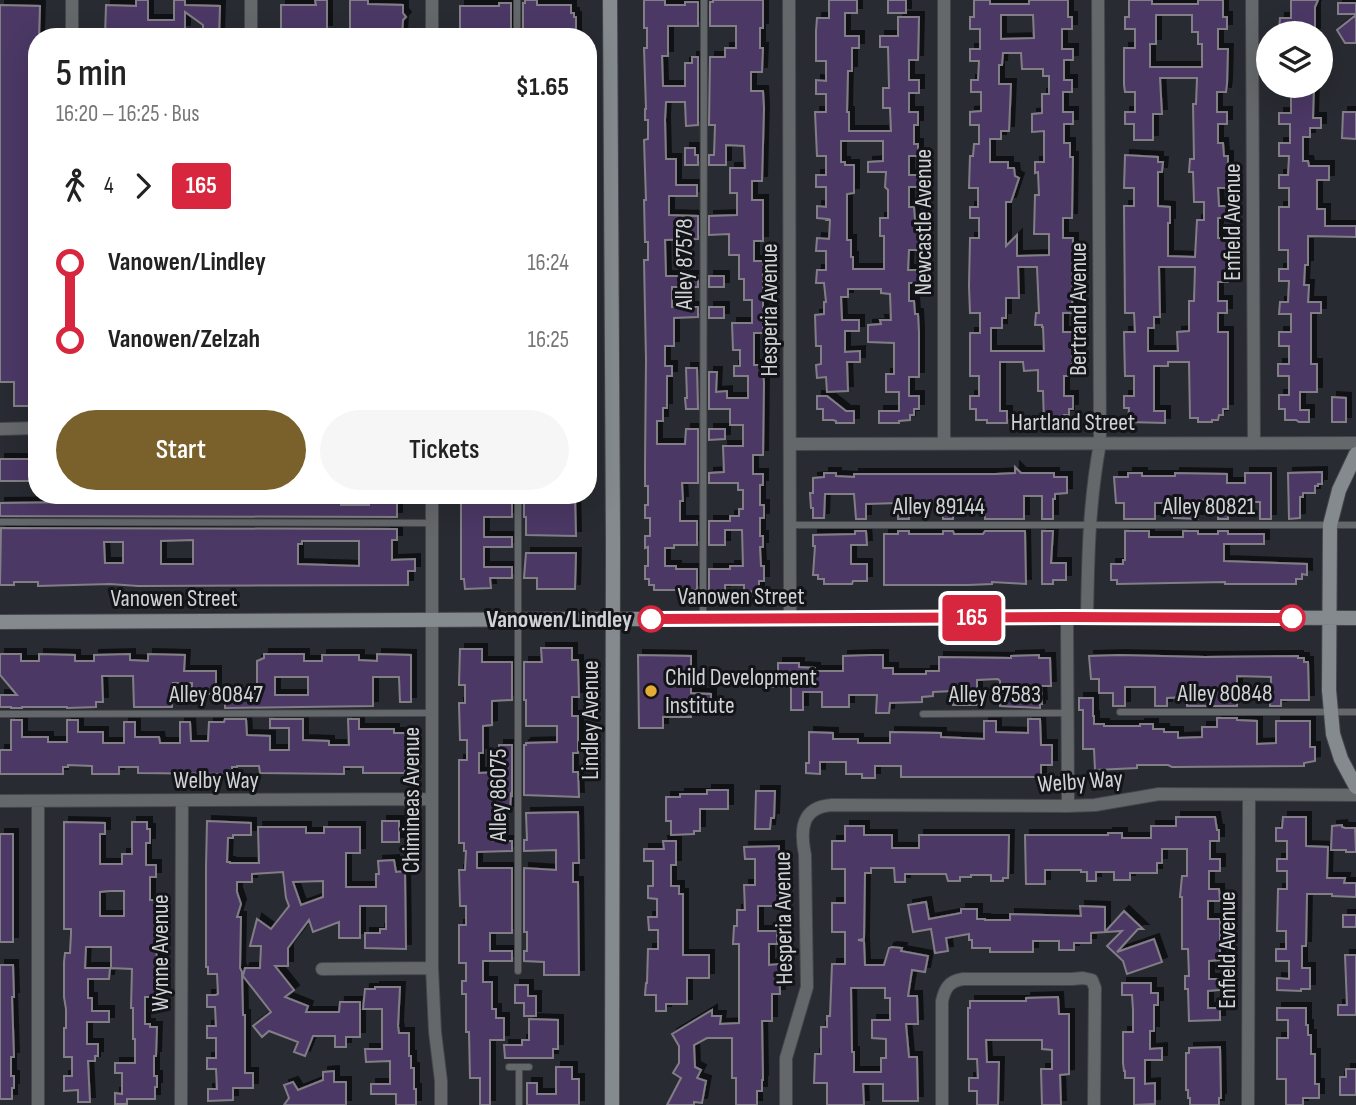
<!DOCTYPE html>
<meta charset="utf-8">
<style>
:root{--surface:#fff;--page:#f6f6f6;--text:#222;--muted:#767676;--accent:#7a612b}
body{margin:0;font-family:"Sofia Sans Condensed",sans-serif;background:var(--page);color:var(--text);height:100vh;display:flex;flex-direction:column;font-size:26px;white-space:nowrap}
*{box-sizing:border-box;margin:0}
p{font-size:23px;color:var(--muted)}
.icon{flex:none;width:38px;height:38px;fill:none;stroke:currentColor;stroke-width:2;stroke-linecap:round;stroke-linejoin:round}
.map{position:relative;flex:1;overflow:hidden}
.details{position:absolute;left:28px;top:28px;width:569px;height:476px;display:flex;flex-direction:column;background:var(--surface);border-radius:28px;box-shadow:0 7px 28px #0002}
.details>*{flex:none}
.badge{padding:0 14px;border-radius:5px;font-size:24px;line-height:46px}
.fabs{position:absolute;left:1256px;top:21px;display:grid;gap:14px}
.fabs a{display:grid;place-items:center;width:77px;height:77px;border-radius:50%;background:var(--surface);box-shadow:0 7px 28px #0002;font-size:35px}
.map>.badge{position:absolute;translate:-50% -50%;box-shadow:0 0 0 4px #fff}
.legs{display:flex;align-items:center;gap:10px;height:77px;padding:0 28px;font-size:23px}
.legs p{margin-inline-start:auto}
.summary{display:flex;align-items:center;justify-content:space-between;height:119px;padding:0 28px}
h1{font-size:38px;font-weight:600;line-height:52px}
.button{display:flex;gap:14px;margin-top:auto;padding:14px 28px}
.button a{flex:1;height:80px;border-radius:42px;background:var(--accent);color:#fff;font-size:28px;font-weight:600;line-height:80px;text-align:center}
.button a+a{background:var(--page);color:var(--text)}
ul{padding:0 28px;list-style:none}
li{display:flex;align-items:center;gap:24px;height:77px;font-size:26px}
li i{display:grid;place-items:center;width:10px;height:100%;margin:0 9px;background:currentColor}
li i::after{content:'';width:18px;height:18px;margin:-9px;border:5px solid;border-radius:50%;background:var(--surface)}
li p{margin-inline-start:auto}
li:first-child i{background:linear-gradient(#0000 50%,currentColor 0)}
li:last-child i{background:linear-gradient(currentColor 50%,#0000 0)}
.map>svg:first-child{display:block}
.building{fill:#4c3865;stroke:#817e86;stroke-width:2;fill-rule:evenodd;filter:url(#shadow)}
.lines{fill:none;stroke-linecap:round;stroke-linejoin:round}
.lane-casing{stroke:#44464c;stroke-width:8}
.street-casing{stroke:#44464c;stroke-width:14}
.secondary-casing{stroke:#44464c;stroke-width:16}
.lane{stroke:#65686b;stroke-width:6}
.street{stroke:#65686b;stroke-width:12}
.secondary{stroke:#848a8e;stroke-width:14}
.line-1-casing{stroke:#fff;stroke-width:16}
.line-1{stroke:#d7263d;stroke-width:10}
.stop-1-dot{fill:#fff;stroke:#d7263d;stroke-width:3.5}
.poi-dot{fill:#e6ad36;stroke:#131417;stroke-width:2.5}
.labels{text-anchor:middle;stroke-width:6;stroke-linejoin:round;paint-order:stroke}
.street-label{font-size:24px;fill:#d1d2d7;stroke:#131417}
.stop-label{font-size:24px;font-weight:bold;fill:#d1d2d7;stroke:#131417;text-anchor:end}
.poi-label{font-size:24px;fill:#d1d2d7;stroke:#131417;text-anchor:start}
</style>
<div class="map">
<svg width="1356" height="1105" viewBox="0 0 1356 1105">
<defs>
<filter id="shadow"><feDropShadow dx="5" dy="-5" stdDeviation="0" flood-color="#0009"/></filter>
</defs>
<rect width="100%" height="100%" fill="#292b32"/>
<path class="building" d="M136,0H148V20H174V0H185V5L220,6L219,37H203V25L185,12V30H127V37H105L106,5L136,6Z
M315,0H327V30H312V37H281V5H316Z
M350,0H368V4L403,5V13L406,17L403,20L402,37H375V29L350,30Z
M525,0H537V5H571V13H574V17H576V37H553V30H523V3H525Z
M644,0H665V5H685V2H698V26H668V56H662L663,86H685V63H692V57H698V125L686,126L685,102H666L665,120L666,159H676V185H697V196H669V215L698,216V239L665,240L666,276H698V287H672V307H698V317L674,318V346H665V366H672V376H667V408H663V421H657V444H685L686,429H698V483H682L683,501H680V521H697V545H674V548H665V566H676V569H697V590H654V585H649V579H645V566H648V547L645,548V536H650V518H645V505H648V486H645V463L646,360L644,260H648V242H645L644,200H646L644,140L648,139V120H645V109H646L644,48H647V28H644Z
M713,0H763V28H760V48H763L762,72H751V91H763L764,108L762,181H752V200H763V241H754V261H763V333H754V365H762L764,382L763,455H753V474H763V485H760V505H764V518H760V536H763V547H760L761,566H764V581H759V592L744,591V585H725V591L709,590V569H730V566H743L742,530H725V545H709V521H730V516H739V509H743V490H738V483H709V473L724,472L723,446H743V425H730V409H709V372H717L716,392L727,391V398H748V376H734V366H740V350H733L732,323H752V300H744V279H739V255H729V234L709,235V216L737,215V193H730V168H745L744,146L726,145V165H709V155H714L715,125H709L710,57H725V48H736V26H710V2H713Z
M829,0H857V13H845V36H859V48H852V71H848L847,112H849V131H891L890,108H883V88H889L888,47H880V36H898V17H919L918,60H909V80H919V93H909V112H918V125H914V144H918V156H909V175H918V187H909V207H914L915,220H918V250H909L908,270H919V283H909V301H914L915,314H918L919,333V377H909V396H919V409H914V415H910V420L899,421V423H879V411H899V392H886V374H894V343L868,342V325L881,324L880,320H891L890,294L881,293V289H848V297H841L842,320H859V331H845V352L860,351V362H847L848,391L827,392L826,377L817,378L816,365L821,364V346H816L815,315L824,314V302H826L824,283H816L817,270H826V251H816L817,238L829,239L830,220H827L828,219L817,218V206L826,207V187H816V175H826V156H817L815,112H826V94H816V80L826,81V61H816V31L817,18H829ZM841,141H883V161L868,162V172H886L885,187L888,190V218H880V236H884V269H853V257H851V240H847V194L854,193V165H845V162H841Z
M888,0H906V13H888Z
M974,0H990V4H1029V0H1068V17H1072V29H1062V49H1073V60H1064V80H1072V92H1063V112H1073V124H1064V143H1070V157H1073L1072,218H1063V238H1073L1072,313H1063V332H1073L1072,376H1064V396H1073V409H1069V415H1064V420H1060V422L1044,423L1043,391H1038V370L1024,371L1023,362H1000V411H1007V423H987V420H976V409H970V396H979V376H970V333H980V313H970L969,286L970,238H979V218H970V207H978V188H969L970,156H973L974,144H979V125H970V112L981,111V92H971V80H978L979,61H970V49H980V29H970V17H974ZM1001,15H1033L1034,38L1001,39ZM1003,53H1021L1022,69H1043V76H1049V94H1042V113L1032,114V132L1044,131V162H1035V173L1038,172L1039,195H1035L1034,234H1049V255L1017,256V235L1006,246V202H1011L1019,178L1015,176L1014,168H1008V162H990V139H1001V131H1009L1011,84H999V65H1002ZM1018,267H1037L1039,313H1036L1035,325H1042V327H1043L1044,351H991V328H1002V318H1006V298H1019Z
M1129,0H1152V4H1198V0H1223V17H1227V29H1218V49H1228L1227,84L1226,92H1217V112H1227V124H1218V143H1223L1224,156H1228V188H1218L1219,206H1228V218H1218V238H1228V282H1218V301H1227V313H1218V332H1228V409H1223V415H1219L1218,420H1212V422H1198V418H1190L1189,362H1168V366H1154V411H1165V423L1128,422L1129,408H1124V396H1134V376H1125L1124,332H1135L1134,313H1125L1124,206H1134V188H1124L1125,155L1158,157V162H1163L1162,172H1158V206L1170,207V223H1168V256L1195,257L1197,220H1204V202H1194L1193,172H1189L1190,159H1194L1193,104H1196L1197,78H1160L1162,114H1153V140H1134V124H1125V112H1135V92H1125L1124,85V48H1135V29H1125V17H1129ZM1156,15H1192V32H1198V44H1202V67H1150V44H1156ZM1159,267H1195L1194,301H1189V331L1177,332L1178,351H1148V328H1154V317H1160Z
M1291,0H1318L1315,7V33H1290V30H1279L1280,18H1291Z
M499,3H511V37H460V6H499Z
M1338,3H1356V14H1338Z
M0,5L40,6L39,37H37V406H14V382H0Z
M1356,15V43H1345L1337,30Z
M1291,86H1314L1313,118H1321V128H1310V137H1303V161H1308L1309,166H1329V180H1317V209H1325V226H1356V237L1308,236V265H1305L1304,285H1309L1308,302H1321V313H1311V364H1317V392H1300V410H1309V422H1299L1296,420H1285V409H1279V395H1289V376H1278V364H1289V346H1279V332H1291V314H1279L1280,302H1288L1289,281H1279V269H1288V250H1279V207H1289V188H1279V175H1288L1289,156H1279V143H1290V124H1279V113H1291Z
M1343,112H1356V139L1342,138Z
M685,148H695V155H698V165H685Z
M709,276H724V287H709Z
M709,307H724V318H709Z
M686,368H697L698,409H686L685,398H687Z
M817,396H827L846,411H854V423H836V421L833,420H823V409H817Z
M1332,397L1346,398V422H1332Z
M709,429H725V439L709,440Z
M0,459H37V481H0Z
M1015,467L1021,473H1054V477H1067V493L1055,494V499H1053V519H1042V496H1024V519H985V505H953V519H943L942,502L908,503L909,519H898V503L866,504V519H856L854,494H825L824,518H813V508H811L810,493H813V478L824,477V473H836V476L854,477V474H996L1015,473Z
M1322,472V484H1318V486H1315V493H1303V497H1300V518L1289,519L1288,473Z
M1128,473H1142V476H1175V473L1227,474V483H1245V473H1271V519H1260V502H1228V519H1218V499L1199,500L1198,519L1174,518V503H1155V519H1124V503H1116L1114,477H1128Z
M80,495H90L91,503H191V498H203L202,502L302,503V501L314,500V503L341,502V505H369V503L390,501V503H397V517L1,516L0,515V503L80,502Z
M461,495H512V517H484V537H512V547H484V567H512V578H490L491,588L465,589L464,579H461Z
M524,495H575L576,536L526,535V517H524Z
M1,528L397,529V540H392V560L415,559V571H408V585L138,586L110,584L38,586V582H14V585H0ZM193,540V564H161V541ZM302,541H359V566L298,564V544H302ZM104,542H123V563H105Z
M855,531H866L867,545H851V564H867V581H853L852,584H824V579H818V575H813L815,546H813V535L855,534Z
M898,531H909V534H943V531H953L954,534H983L985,531H1025L1026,584L992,582V584L968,585H884V534H898Z
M1042,531H1053L1051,563H1066V580H1053V584H1042Z
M1125,531H1149V537H1183V531H1198V534H1218V531H1228V534H1264V544H1224V561L1307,564V575L1302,574V579H1296V584H1225V582L1117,584V580H1111V564H1123V560H1125Z
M526,553H576L575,589H537V578H524Z
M541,648H572V660H578L579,697H572V716H578V753H573V772H578L579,797L524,795V745H526V743L557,742V726H526V700H524V662H542Z
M460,649H482V662H512V700L492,701V725L483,726V753H479V773L499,772V745H512V795L511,794L510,811H493V841H512V851L477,852V868H512V933H490V951H512V961H483V982H492V1009H496V1018H504V1040H490V1105H480V1078H470L469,1032H466V994H462V981H466V963H459V925H466V906H460L459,870H465L466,851H464V843H459V760H467V740H460L459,703H465V685H459Z
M0,654H21V661H39V654L75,655V661H94V655L130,654V660L148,661V654L185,655L184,671H216V694H192V683H173L172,707H134L133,676H102L103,702H96V707L67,708V707H22V708H11V707H0V695H17L0,675Z
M264,654H304V661H322V655H359V660L377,661V654L411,655V702H400L399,677H373V706L225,708V698L254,697V687H257V661L264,658ZM275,677H308V695H275Z
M638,655L691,656V693L711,694V714H691V717H663V728H639Z
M870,655H883V668H893V674H926V671H939V657L1011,658V656L1039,655V658H1050L1051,686H1041L1042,704H1040V708L1000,706V681L998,679L977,680V705H953V691L933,692V696L922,697V702L890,703L889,713H876L877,695H849V707H822V692H803V710H791V687H772V675H778V663H799V667L815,668V671H843V656Z
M1119,655L1205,657L1298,656V658H1304V662H1308L1309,700H1281V706H1270L1271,677L1237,676V706H1187V697L1167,698V706H1155V687H1125V706H1113V693H1099V679H1091L1089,656Z
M1079,698H1093V716H1094V724H1104V726H1140V724H1153V729H1164V732H1178V738L1202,737V727H1217V718H1237V720L1257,721V744L1276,743V721H1310V747H1315V761L1304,763V766L1172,767L1168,765H1137V768L1095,770L1094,749H1083V710H1079Z
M225,719H246L247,735L270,736V750H289V728H270V719H303V740L329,741V745H349L348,719H359V729H394V733H411V771H405V773H363V767H344V774L260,773L259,766H237V767H232V774L138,773V767H119V774H92V766L68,765V767H63V774H0V750H11V720H22V737H48V742H67V720H78V732H103V743H124V722H135V737H159L160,743H180V722H190L191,741H208L209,722H224Z
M1028,719H1040L1041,745H1052V765H1041V777H901V766H875V778H862V774H846V762H820V774L806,773V763H809V732L833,733V739H858V743H890V732L941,733V737L984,739V721H996V732L1028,733Z
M707,790H728V809H700V831H694V834L671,835V821H666V797H680V794H707Z
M756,791H775L774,818H771L770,829H755Z
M578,812L579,863H573V882H578L579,975H544V962L524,961V951H527V932H524V868L556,870V850L524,851V840H527L526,813Z
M1176,817H1215L1217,830H1219V841H1210V859H1220V871H1209V889H1219L1220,901H1208V919H1220V960L1209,961V979H1219V990L1208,991V1008H1220V1020L1189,1021L1188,989H1185V976H1189L1188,949H1182V897H1180L1182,876H1187V849H1162V863H1157V873H1130V880H1114V872H1096V881H1087V872H1081V870H1045V884H1026L1025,835H1108V833H1122V838H1151V826H1176Z
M1283,817H1306V846L1328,847L1327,878H1345L1344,883H1356V897L1332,896V894H1307L1306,946H1302V968H1310V989H1301V991L1277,990V978L1289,979V961H1276V949H1286V931H1277L1278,889H1287V871H1277V859H1287V841H1276V828H1282Z
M207,821L251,823V835H233V838H228L227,862H230V863H259L258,827H306V833H324V827H360V853H346V887H376V874H379L378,861L394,860L396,872L405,871L406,949L365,948V933H380V929H386V906H360V938H339V922L313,932L309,920L288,948V966H275L294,990L285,997L308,1006L306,1012H339L340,1002H360V1037H346V1047H335V1036H313L305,1056L294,1052L298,1042L269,1031L262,1037L253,1026L271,1012L243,976L245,968H260L261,946H250L257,919L271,929L289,906L286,898L283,872L252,874V882H237V892L241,904L237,917H241L240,968L242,972L243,1015H245V1073H253V1088H233V1100L208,1101V1089H217L216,1069H207V1058H216V1038H207V1026H216L215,1007H207V995H216L218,994L217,974H208V967H206V867ZM323,881V897L301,905L293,882Z
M382,821H399V842H382Z
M64,822L105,823V834H100V864H122V854H132V822H147V829H150V843H146V865H156V877H150V900H156L157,997H145V1024H150V1027H157L156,1056H154V1076H157V1087H155V1099H127V1104H115V1093L122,1094V1073H115V1063H135V1039H133V1008H131L132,969L111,968V947H86L85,968H110L109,979H88V998H92V1011H109V1022H87V1044H98V1056H95V1061H88L90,1102H78V1090L64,1091V1076H72V1057H64V1028H66V1009L64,997V962L65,953H70L71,934V929H64ZM110,891H124V916H100V892Z
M1342,825V827L1345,828H1355L1356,852H1346V850H1331L1332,826Z
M845,826H864V835H892V848H919V835H1009L1008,878H1003V881H991V875H971V877H960V881H948L946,874H905V882H895L894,868H871V873H865L864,939L858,940L864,941L865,965H884L889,948L892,947L902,948L901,951L928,956L925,972L912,970L908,996H917L918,1024H906L909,1057H917L918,1101H883V1084H863L864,1105H827V1083H814L815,1054H821V1027H827V1016H830L832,964H845V932H832V903H845V869H832V841H845ZM851,988H885V998H890V1020H872V1038L886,1039V1058H881V1072H854V1052H852Z
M0,834H13V942H0Z
M663,841H676V865H671V886H679V894H683V955H709V978H687V1004H666V1011H656V995H645L646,983H647L648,949H658V930H649L648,917H657V899L648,898V886H653V861H644V849H664Z
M779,846V906H758V931H777V944H769V965L779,964L780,994H772V1021H762L763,1080H762V1091H757V1105H736V1078H732V1038H707L694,1045L695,1067L701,1070L697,1078L706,1081L702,1103L694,1102V1105H667L681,1078L673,1073L679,1063V1046L672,1034L712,1010V1016H721L720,1024L739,1023V944H733L734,926H737V910H745L744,885H755V859H745L744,847Z
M926,902L929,919L961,913V909H977V919H985V920H1010V914L1081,916L1080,906L1105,907V932L1124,911L1143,929H1138L1117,952L1154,939L1162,962L1127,974L1123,961L1107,946L1122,931L1091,933V943H1074V950H1059V941H1033V952H990V948H972V940H969V934L946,938L948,951L935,953L931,929L913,932L908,905Z
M1343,915H1356V927H1343Z
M1345,955H1356V1015H1338V1005H1347Z
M0,965H13L14,997H12L14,1057H11V1076H14V1088H12V1099H0Z
M1122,983H1151V993H1158V1005H1154V1031H1150V1049L1162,1048V1060H1145V1084L1155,1083V1104L1134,1105V1078H1125V1071H1124L1123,1063V1032H1133V1010L1132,995H1122Z
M515,985H528V996H536V1016H524V1003H515Z
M375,987H400L398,1026L399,1033H409V1056H411V1068H414V1089H416V1105H396V1094H371V1084H390V1061L366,1062L365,1049H382V1009H363L365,989H375Z
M1058,997L1059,1014H1069V1074L1060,1075L1061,1105H1042L1041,1069H1052V1050L1042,1049V1040H986L987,1062H999L998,1105H977V1091H969V1078H978L977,1059H968V1008H970V1001H1026V998Z
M1277,1008H1306V1025H1308V1035H1311V1054H1315V1084H1319V1098H1303V1105H1286V1079H1277V1038H1288V1020H1277Z
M529,1019L558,1020V1049H553V1058H505L504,1045H522V1040H529Z
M1220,1047L1221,1098H1219V1105H1190V1098H1188V1090H1186V1053H1189V1048Z
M556,1067H572V1079H579V1105H527V1083H537V1094H556Z
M1346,1069H1356V1095H1340V1077H1346Z
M334,1071V1082H346V1105H284L289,1098L284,1085L293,1082L298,1090L323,1080V1072Z"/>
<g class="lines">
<defs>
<path id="lane" d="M517,0V37
M0,522L432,523
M790,525H1356
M703,618L704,0
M1120,712H1356
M0,714L432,713
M923,714L1068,713
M518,971V495
M509,1067H529
M519,1067V1105"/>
<path id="street" d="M72,0V37
M251,0V37
M432,0V37
M789,0L790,619
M944,0V443
M1252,0L1254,443
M0,429L37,428
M790,444L1356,443
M432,495V968L435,1032L441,1081V1105
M1067,617L1068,806
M1087,617C1088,557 1089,503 1100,443L1098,0
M0,801L432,799
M38,801V1105
M322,969L432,968
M181,1105L182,801
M786,1105V1058L807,987L805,855C800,830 801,807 832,805L1068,806L1095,805L1159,794L1356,795
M942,1105V1001C945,988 949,981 963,979H1072L1083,978L1092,980L1095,988L1094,1105
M1248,1105L1249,795"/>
<path id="secondary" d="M610,0L613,543L612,1105
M1356,454L1339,490L1330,525L1329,690L1333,734L1341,759L1356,787
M0,622L1067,617L1356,618"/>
</defs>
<use href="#lane" class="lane-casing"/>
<use href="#street" class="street-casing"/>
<use href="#secondary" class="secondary-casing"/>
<use href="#lane" class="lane"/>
<use href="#street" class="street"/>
<use href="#secondary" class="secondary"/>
</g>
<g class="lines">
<defs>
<path id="line-1" d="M651,619L1067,617L1292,618"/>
</defs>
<use href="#line-1" class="line-1-casing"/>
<use href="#line-1" class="line-1"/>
</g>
<g class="stop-1-dot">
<circle cx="1292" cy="618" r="12"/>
<circle cx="651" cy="619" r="12"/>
</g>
<circle class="poi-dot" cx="651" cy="691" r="7"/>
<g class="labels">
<g class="street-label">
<text transform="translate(923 222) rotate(-90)" y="8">Newcastle Avenue</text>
<text transform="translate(1232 222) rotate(-90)" y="8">Enfield Avenue</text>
<text transform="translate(684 264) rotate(-90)" y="8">Alley 87578</text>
<text transform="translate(1078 309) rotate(-90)" y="8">Bertrand Avenue</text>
<text transform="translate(769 310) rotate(-90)" y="8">Hesperia Avenue</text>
<text x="1073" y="430">Hartland Street</text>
<text x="939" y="514">Alley 89144</text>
<text x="1209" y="514">Alley 80821</text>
<text x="741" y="604">Vanowen Street</text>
<text x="174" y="606">Vanowen Street</text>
<text x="1225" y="701">Alley 80848</text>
<text x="216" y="702">Alley 80847</text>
<text x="995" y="702">Alley 87583</text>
<text transform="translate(590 720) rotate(-90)" y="8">Lindley Avenue</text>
<text x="216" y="788">Welby Way</text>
<text transform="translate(1080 781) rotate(-4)" y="8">Welby Way</text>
<text transform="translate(498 795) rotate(-90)" y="8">Alley 86075</text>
<text transform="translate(411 800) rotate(-90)" y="8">Chimineas Avenue</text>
<text transform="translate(783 918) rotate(-91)" y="8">Hesperia Avenue</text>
<text transform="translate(1227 950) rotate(-90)" y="8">Enfield Avenue</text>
<text transform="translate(160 953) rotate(-90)" y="8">Wynne Avenue</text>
</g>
<g class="stop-label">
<text x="632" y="627">Vanowen/Lindley</text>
</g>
<g class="poi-label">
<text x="665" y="685">Child Development<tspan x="665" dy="28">Institute</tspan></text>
</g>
</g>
</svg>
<div class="fabs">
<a><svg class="icon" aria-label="layers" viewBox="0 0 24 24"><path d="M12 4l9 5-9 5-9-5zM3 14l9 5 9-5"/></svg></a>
</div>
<b class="badge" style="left:972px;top:618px;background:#d7263d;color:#fff">165</b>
<section class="details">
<div class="summary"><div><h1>5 min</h1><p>16:20 – 16:25 · Bus</p></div><b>$1.65</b></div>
<div class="legs"><svg class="icon" aria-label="walk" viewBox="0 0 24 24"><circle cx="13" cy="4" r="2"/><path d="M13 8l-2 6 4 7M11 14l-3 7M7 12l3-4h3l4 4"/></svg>4<svg class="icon" aria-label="forward" viewBox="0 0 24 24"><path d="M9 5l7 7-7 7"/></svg><b class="badge" style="background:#d7263d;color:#fff">165</b></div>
<ul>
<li><i style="color:#d7263d"></i><b>Vanowen/Lindley</b><p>16:24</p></li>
<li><i style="color:#d7263d"></i><b>Vanowen/Zelzah</b><p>16:25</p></li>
</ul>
<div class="button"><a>Start</a><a>Tickets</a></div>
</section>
</div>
